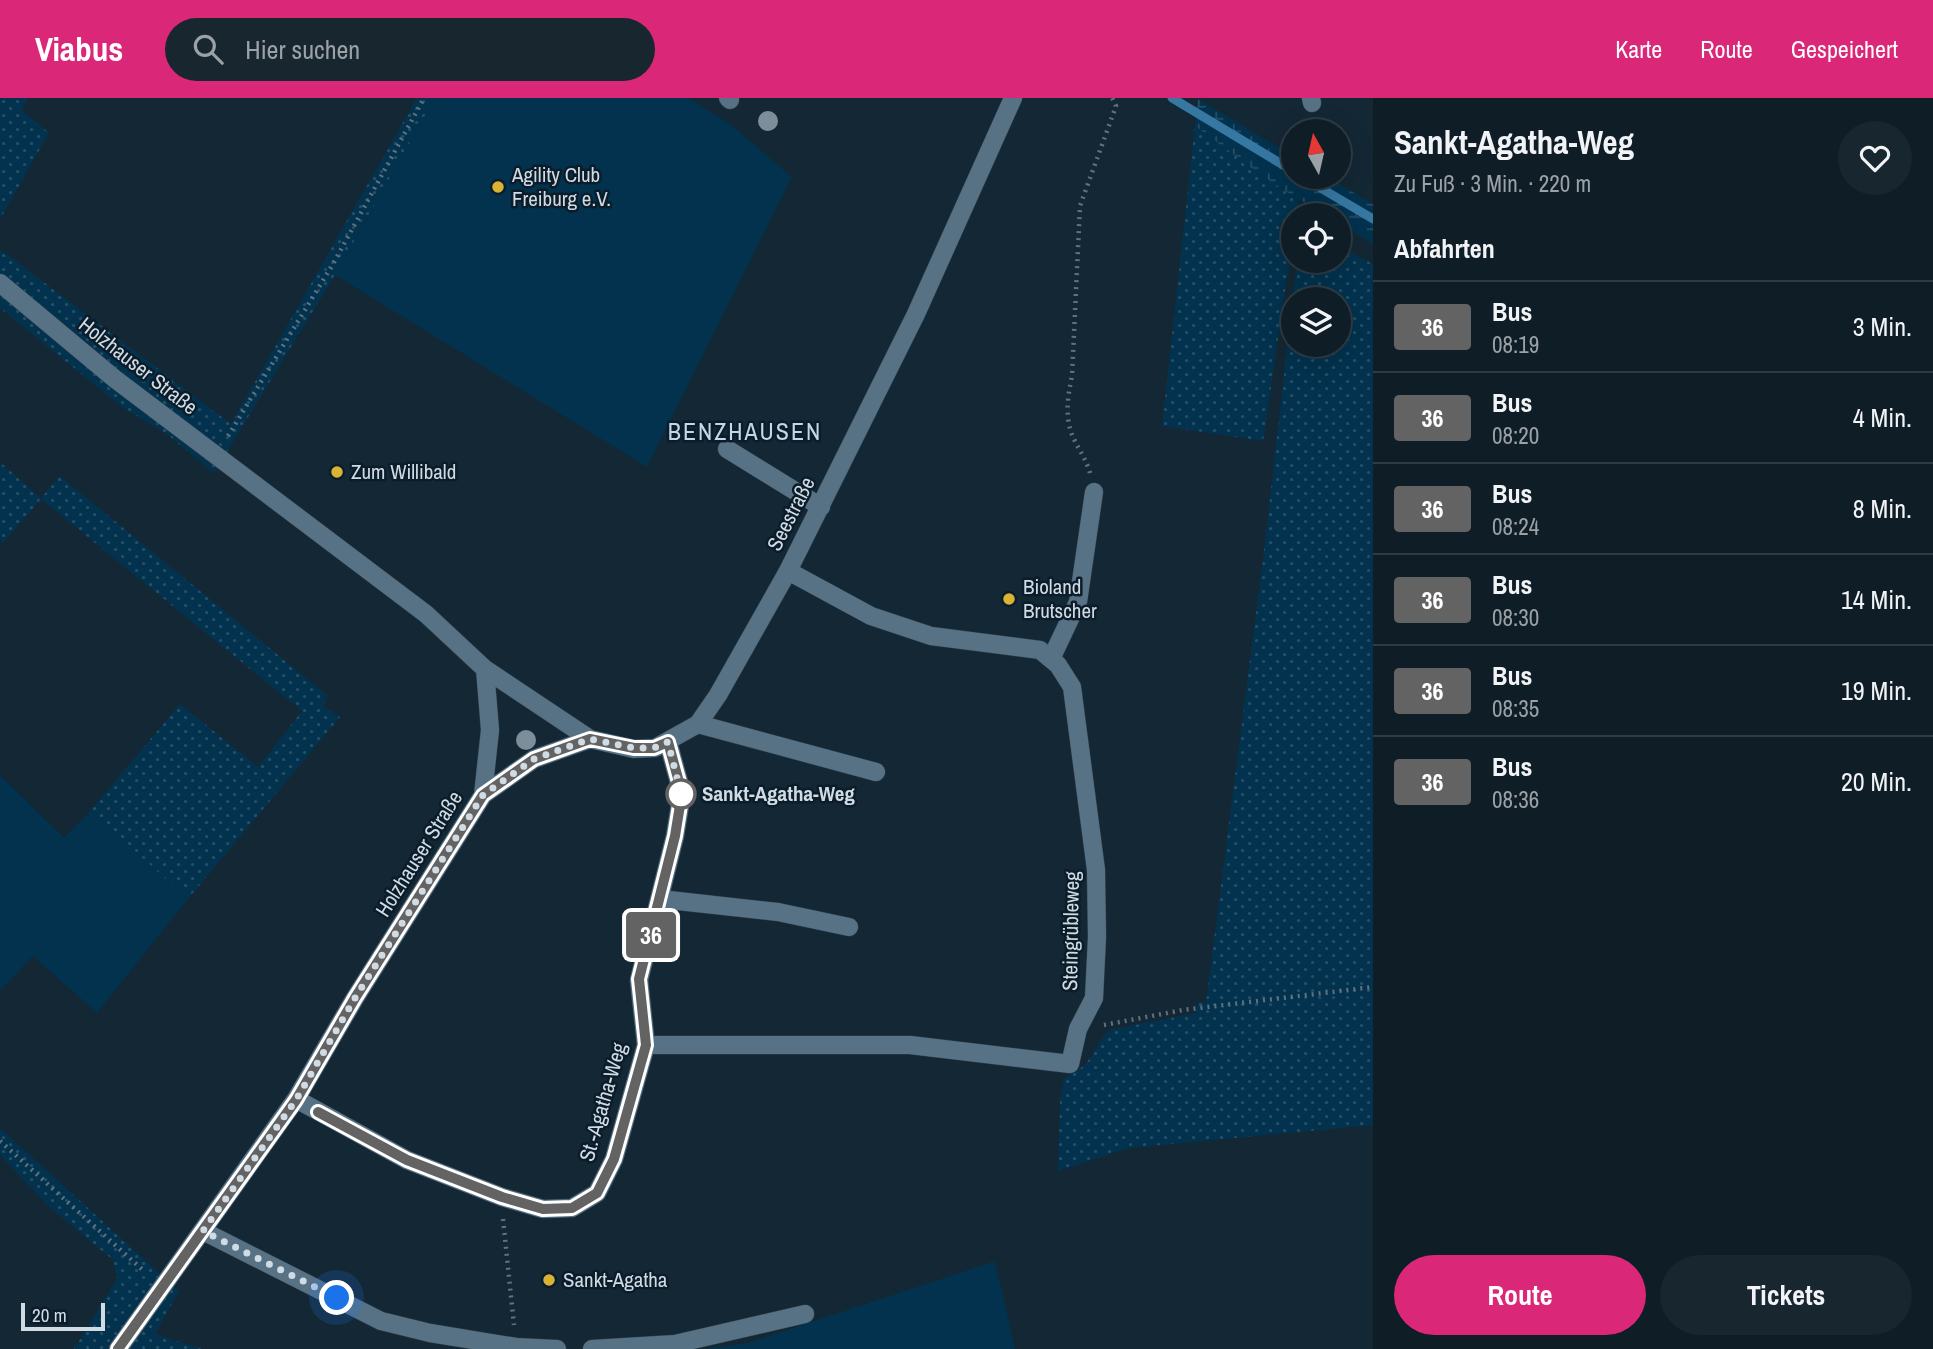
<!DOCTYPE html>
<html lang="de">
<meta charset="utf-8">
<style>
:root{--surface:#0f1d27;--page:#18262f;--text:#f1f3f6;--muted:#9ba2a7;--line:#2f3b44;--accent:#db2777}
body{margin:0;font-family:"Archivo Narrow",sans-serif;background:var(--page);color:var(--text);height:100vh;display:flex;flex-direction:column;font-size:26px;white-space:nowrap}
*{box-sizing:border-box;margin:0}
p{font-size:23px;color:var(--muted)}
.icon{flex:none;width:38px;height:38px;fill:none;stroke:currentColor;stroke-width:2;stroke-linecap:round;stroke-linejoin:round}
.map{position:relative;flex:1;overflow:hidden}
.side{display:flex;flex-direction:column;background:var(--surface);width:560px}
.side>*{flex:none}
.badge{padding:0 14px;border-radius:5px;font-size:24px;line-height:46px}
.needle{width:46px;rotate:352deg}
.controls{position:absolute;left:1281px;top:21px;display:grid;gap:14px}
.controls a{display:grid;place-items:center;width:70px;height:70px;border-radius:50%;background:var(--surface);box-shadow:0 7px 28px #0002,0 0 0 2px var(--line);font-size:35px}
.scale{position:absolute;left:21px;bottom:18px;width:84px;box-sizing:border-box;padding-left:7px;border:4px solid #d0dbe4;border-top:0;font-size:19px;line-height:24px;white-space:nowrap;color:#d0dbe4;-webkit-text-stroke:5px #0b1d2a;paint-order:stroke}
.you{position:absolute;width:35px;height:35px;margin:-18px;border:5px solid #fff;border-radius:50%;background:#1a73e8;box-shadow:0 0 0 10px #1a73e833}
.map>.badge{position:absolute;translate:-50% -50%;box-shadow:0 0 0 4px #fff}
h2{padding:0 21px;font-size:26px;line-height:63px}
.round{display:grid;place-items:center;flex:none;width:74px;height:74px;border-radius:37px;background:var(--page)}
.headline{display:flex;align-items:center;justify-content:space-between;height:119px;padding:0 21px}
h1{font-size:33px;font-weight:800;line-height:52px}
.action{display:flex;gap:14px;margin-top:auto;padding:14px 21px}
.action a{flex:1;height:80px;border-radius:42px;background:var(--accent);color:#fff;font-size:28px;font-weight:800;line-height:80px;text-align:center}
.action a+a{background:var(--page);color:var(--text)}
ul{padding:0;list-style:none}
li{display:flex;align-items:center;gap:21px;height:91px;padding:0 21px;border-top:2px solid var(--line)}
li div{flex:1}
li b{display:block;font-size:26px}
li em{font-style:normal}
li .badge{min-width:77px;font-weight:700;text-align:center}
header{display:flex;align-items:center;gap:42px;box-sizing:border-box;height:98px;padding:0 35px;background:var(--accent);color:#fff}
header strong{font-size:33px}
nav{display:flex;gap:38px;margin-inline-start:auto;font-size:24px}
.search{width:490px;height:63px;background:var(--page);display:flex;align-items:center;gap:18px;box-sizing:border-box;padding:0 24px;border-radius:38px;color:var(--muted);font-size:26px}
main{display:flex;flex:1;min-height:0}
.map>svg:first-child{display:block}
.grass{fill:url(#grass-dots);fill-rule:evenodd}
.wetland{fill:url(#wetland-marsh)}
.green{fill:#02324e}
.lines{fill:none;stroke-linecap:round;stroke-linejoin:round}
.stream{stroke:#3778a3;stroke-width:9}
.minor-casing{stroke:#324450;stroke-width:19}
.path{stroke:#61717d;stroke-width:4.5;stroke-dasharray:2 5;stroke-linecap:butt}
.minor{stroke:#587285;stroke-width:18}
.tree{fill:#7d8e9b}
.line-casing{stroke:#fff;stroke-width:16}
.line{stroke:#646363;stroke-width:10}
.walk{stroke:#d0dbe4;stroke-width:7;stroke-dasharray:0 12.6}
.poi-dot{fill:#dab334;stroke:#0b1d2a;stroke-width:2.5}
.stop-dot{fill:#fff;stroke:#646363;stroke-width:3.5}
.labels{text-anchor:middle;stroke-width:5;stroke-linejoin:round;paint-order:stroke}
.poi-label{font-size:21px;fill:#d0dbe4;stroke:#0b1d2a;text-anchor:start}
.street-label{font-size:21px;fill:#d0dbe4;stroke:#0b1d2a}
.stop-label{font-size:21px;font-weight:bold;fill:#d0dbe4;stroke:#0b1d2a;text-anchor:start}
.quarter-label{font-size:24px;letter-spacing:2px;fill:#c2d8ea;stroke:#0b1d2a}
</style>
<header>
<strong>Viabus</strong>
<div class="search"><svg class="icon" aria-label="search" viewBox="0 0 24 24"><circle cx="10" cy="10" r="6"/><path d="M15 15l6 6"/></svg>Hier suchen</div>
<nav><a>Karte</a><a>Route</a><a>Gespeichert</a></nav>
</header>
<main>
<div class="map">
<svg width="1373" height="1251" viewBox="0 0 1373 1251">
<defs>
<pattern id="grass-dots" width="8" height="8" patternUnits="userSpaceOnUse" patternTransform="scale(1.75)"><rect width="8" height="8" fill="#02324e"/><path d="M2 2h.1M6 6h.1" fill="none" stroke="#264f67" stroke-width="1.8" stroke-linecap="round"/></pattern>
<pattern id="wetland-marsh" width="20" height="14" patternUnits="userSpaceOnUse" patternTransform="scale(1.75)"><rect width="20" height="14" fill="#02324e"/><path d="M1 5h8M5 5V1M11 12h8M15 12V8" fill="none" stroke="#264f67"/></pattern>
</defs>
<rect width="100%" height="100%" fill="#142734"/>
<path class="grass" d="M0,0H28L22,12L49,35L0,121Z
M417,0H435L335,177L214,375L168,337L121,308L0,210V151L231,326Z
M1195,28L1299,101L1296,117H1293V139L1263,343L1162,328Z
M1339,148L1373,166V1027L1129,1050L1058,1073L1060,1002L1064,981C1072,976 1081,971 1087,964C1096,954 1100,939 1110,932L1196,915L1198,905L1206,904L1263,461L1297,163H1339ZM1293,201H1339V247H1293Z
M0,364L41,400L60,378L328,598L323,608L340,619L188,801L90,713L180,606L258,669L302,613L41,401L3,445L0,442Z
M0,1030L179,1193L155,1236L202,1251H74L117,1181L113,1162L48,1108L0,1057Z"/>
<path class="wetland" d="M1198,1L1293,58V79H1327L1373,106V146L1339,125V117C1308,117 1225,49 1195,28Z"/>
<path class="green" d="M435,0H688L730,26L792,79L647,369L335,177Z
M0,677L64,740L90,713L188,801L97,915L33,858L0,893Z
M995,1163L1015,1251H706L748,1245Z"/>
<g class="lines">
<path class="stream" d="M1172,0L1293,73
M1302,79L1373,121"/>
<defs>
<path id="minor" d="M728,0L730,2
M1311,0L1312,5
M0,185L115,281L426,516L485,571L590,641L634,651L655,650L698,626L718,597L788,473L916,216L1013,0
M727,351L821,409
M1051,561L1078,504L1094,394
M698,626L876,674
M483,697L534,661L590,641
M660,801L778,814L849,829
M646,947H910L1070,966L1078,931L1094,900L1097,839L1096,772L1072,589L1058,567L1040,552L931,538L871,518L788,473
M296,1001L407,1062L502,1099L543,1111L572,1110L597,1095L614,1061L646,947L639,882L675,738L682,695L668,644
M203,1133L381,1223L430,1235L516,1249L557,1251
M118,1251L296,1001L355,900L483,697L490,632L485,571
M592,1251L675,1246L805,1216"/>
</defs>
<use href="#minor" class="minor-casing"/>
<path class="path" d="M228,338L333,166L424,0
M1090,375C1086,360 1076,348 1071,334C1065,315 1068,297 1072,278L1080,108L1116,8L1112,0
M1104,927L1183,912L1373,889
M0,1043L145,1174
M503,1121L514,1227"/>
<use href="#minor" class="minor"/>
</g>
<g class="tree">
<circle cx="768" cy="23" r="10"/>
<circle cx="526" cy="642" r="10"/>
</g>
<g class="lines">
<defs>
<path id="line" d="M118,1251L296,1002L355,900L483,697L534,661L590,641L634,650H654L668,644L682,695L675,738L639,881L646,947L614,1061L597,1095L572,1110L543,1111L502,1099L407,1062L318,1014"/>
</defs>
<use href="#line" class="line-casing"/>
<use href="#line" class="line"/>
<path class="walk" d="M337,1200L203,1133L296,1002L355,900L483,697L534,661L590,641L634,650H654L668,644L681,696"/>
</g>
<g class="poi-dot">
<circle cx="498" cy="89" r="7"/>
<circle cx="337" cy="374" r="7"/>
<circle cx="1009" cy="501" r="7"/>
<circle cx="549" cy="1182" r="7"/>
</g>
<circle class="stop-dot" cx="681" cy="696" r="14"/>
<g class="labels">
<g class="poi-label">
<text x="512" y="84">Agility Club<tspan x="512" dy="24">Freiburg e.V.</tspan></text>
<text x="351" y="381">Zum Willibald</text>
<text x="1023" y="496">Bioland<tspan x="1023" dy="24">Brutscher</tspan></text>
<text x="563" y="1189">Sankt-Agatha</text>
</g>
<g class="street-label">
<text transform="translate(138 268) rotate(38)" y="7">Holzhauser Straße</text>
<text transform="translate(791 416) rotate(-63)" y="7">Seestraße</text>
<text transform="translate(419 756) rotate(-58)" y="7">Holzhauser Straße</text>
<text transform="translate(1071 833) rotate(-89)" y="7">Steingrübleweg</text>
<text transform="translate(603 1004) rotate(-74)" y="7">St.-Agatha-Weg</text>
</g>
<g class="stop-label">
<text x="702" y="703">Sankt-Agatha-Weg</text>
</g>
<g class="quarter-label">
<text x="745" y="342">BENZHAUSEN</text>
</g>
</g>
</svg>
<div class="controls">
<a><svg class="needle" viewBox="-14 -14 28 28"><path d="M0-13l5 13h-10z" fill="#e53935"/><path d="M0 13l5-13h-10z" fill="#9ba2a7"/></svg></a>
<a><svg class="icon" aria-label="locate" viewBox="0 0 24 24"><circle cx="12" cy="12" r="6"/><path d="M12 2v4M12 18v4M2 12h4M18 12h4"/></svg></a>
<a><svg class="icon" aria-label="layers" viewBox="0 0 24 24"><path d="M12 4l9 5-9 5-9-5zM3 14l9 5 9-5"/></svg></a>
</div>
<div class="scale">20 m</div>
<div class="you" style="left:337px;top:1200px"></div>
<b class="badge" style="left:651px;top:837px;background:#646363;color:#fff">36</b>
</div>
<section class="side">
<div class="headline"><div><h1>Sankt-Agatha-Weg</h1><p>Zu Fuß · 3 Min. · 220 m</p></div><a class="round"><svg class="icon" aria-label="heart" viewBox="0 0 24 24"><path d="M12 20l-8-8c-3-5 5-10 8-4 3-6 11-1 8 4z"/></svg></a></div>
<h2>Abfahrten</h2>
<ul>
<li><span class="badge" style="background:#646363;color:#fff">36</span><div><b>Bus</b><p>08:19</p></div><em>3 Min.</em></li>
<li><span class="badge" style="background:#646363;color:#fff">36</span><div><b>Bus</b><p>08:20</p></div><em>4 Min.</em></li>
<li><span class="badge" style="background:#646363;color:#fff">36</span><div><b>Bus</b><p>08:24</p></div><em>8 Min.</em></li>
<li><span class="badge" style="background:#646363;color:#fff">36</span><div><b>Bus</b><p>08:30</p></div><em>14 Min.</em></li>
<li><span class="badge" style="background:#646363;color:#fff">36</span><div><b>Bus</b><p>08:35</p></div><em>19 Min.</em></li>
<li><span class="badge" style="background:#646363;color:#fff">36</span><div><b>Bus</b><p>08:36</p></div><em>20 Min.</em></li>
</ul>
<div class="action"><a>Route</a><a>Tickets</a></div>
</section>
</main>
